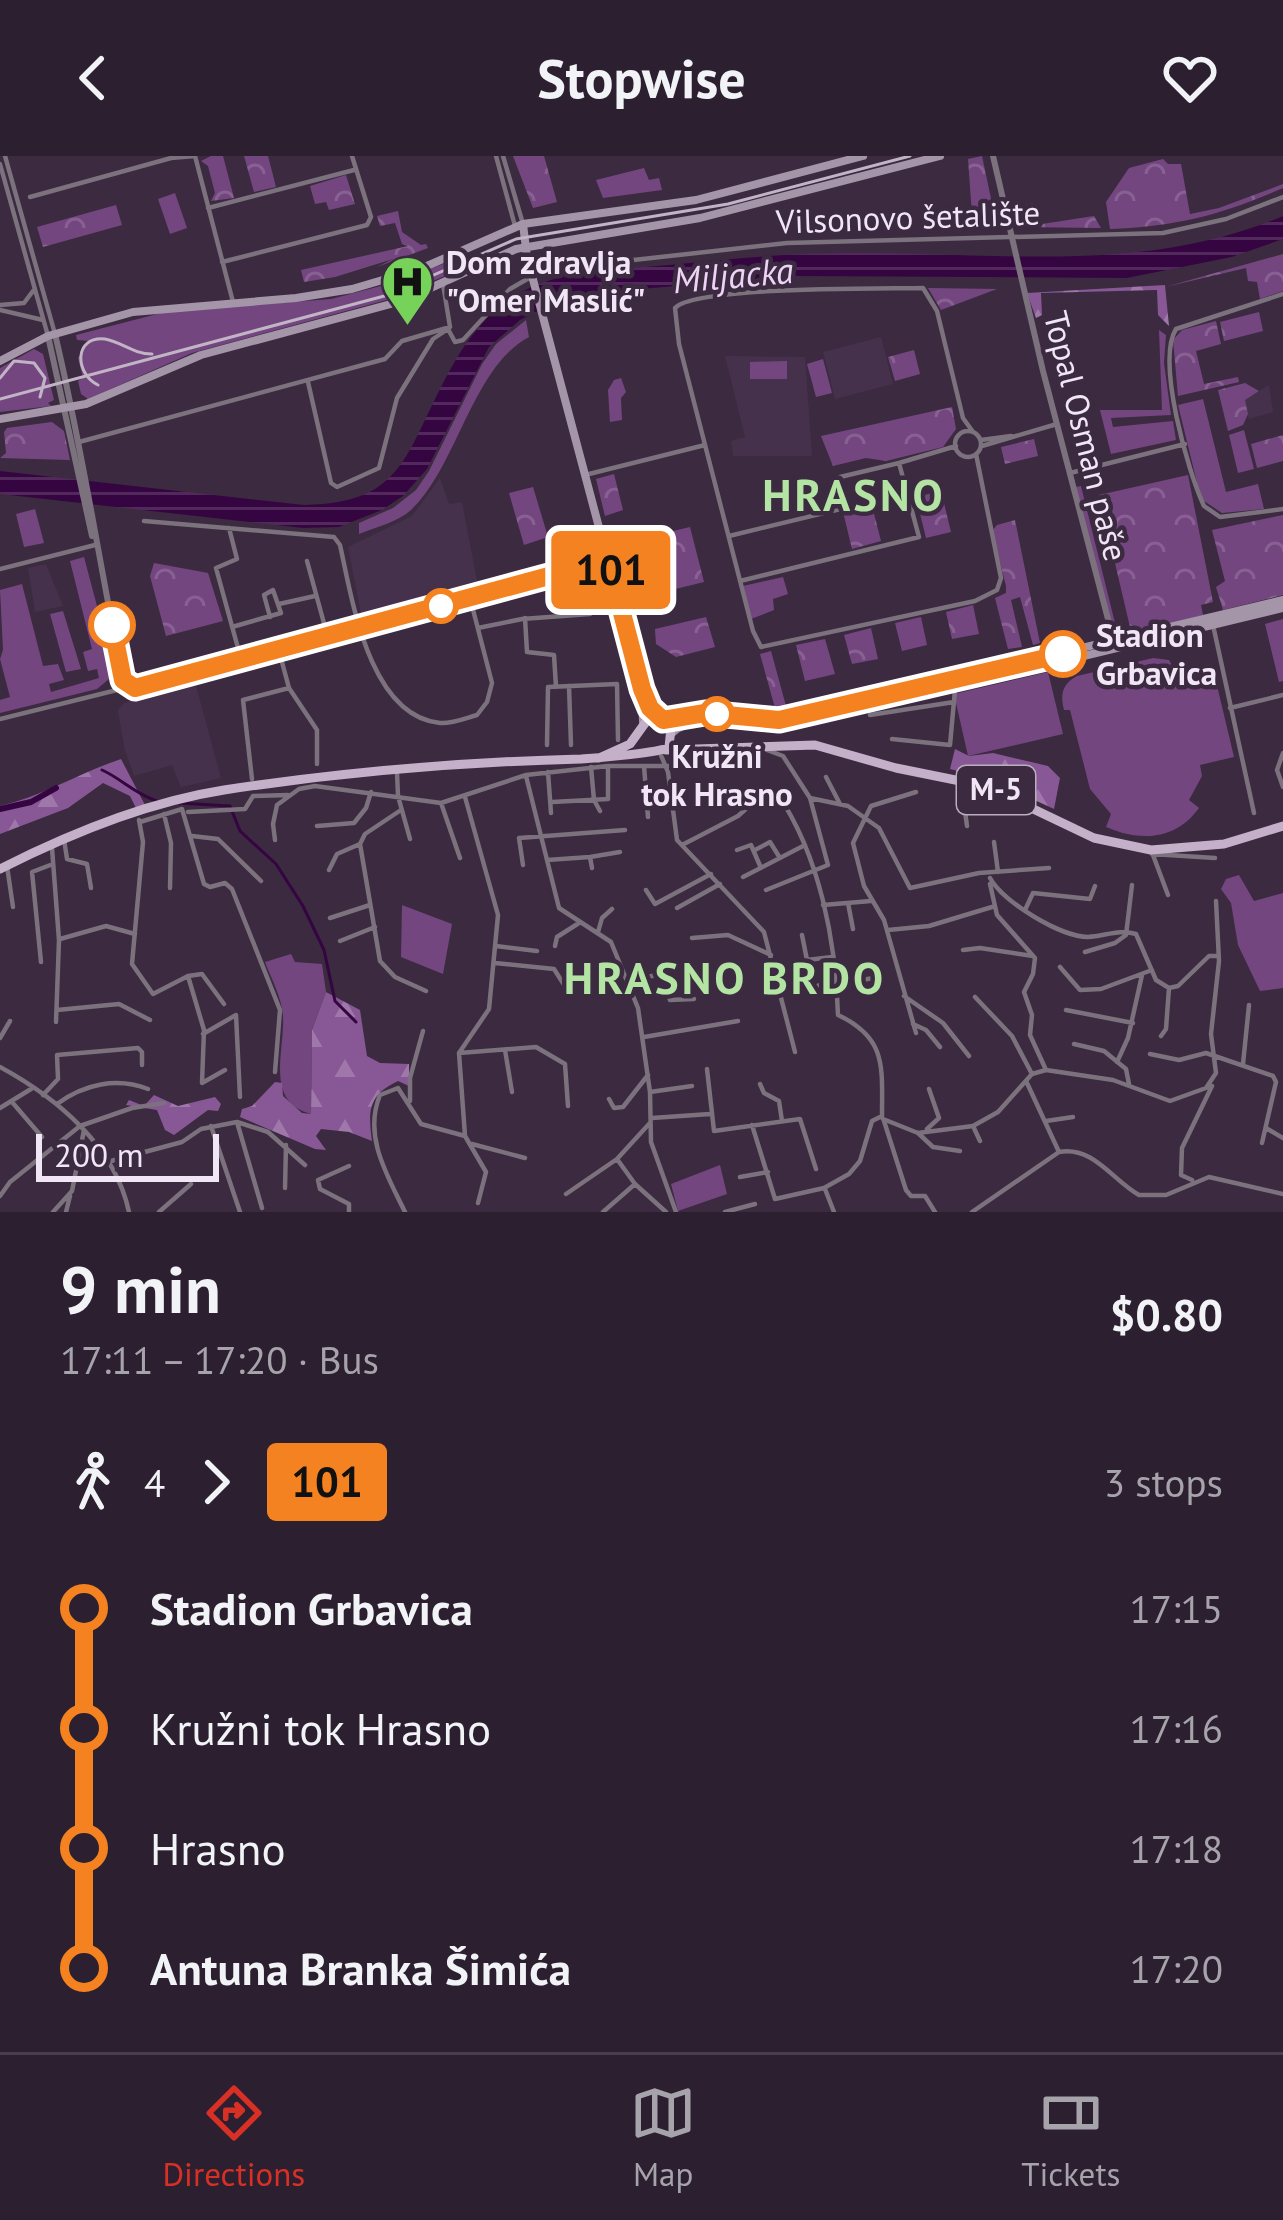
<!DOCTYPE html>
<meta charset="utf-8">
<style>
:root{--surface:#2c2030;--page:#342838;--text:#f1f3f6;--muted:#a6a3ab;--line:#483e4c;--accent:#d93025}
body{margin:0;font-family:"PT Sans",sans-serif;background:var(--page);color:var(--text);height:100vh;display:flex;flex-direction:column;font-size:45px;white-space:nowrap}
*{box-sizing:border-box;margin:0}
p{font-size:39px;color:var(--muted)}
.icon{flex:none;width:66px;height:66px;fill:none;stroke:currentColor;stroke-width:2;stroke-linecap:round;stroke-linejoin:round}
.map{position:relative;height:1056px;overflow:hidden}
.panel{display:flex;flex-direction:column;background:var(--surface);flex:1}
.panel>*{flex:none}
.badge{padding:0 24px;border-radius:9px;font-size:42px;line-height:78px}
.scale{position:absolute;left:36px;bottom:30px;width:183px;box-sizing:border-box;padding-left:12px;border:6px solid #f1e6f5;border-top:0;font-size:33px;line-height:42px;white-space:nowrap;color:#f1e6f5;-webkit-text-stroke:9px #3b2a40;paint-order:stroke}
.map>.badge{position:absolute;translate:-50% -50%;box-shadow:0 0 0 6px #fff}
.legs{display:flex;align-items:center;gap:18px;height:132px;padding:0 60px;font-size:39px}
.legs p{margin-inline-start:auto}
.head{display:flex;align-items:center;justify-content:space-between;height:204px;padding:0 60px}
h1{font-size:66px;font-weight:600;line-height:90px}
ul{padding:0 60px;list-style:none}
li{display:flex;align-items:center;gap:42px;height:120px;font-size:45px}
li i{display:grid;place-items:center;width:18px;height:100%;margin:0 15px;background:currentColor}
li i::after{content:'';width:30px;height:30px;margin:-15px;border:9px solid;border-radius:50%;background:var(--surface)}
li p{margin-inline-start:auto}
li:first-child i{background:linear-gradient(#0000 50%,currentColor 0)}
li:last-child i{background:linear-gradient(currentColor 50%,#0000 0)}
header{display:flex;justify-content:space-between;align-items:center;height:156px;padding:0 60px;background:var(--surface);font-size:54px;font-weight:600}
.menu{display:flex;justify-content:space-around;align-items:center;height:168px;border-top:3px solid var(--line);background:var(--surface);font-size:33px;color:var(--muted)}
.menu a{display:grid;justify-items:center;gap:6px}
.menu .active{color:var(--accent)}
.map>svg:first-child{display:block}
.built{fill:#46314c}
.grass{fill:#744680}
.forest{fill:url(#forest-firs)}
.park{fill:url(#park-crowns)}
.water{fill:url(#water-rules)}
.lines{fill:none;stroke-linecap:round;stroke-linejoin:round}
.stream{stroke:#350541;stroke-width:3}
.canal{stroke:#350541;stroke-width:6}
.minor{stroke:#7b727d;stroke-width:4.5}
.tertiary{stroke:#7b727d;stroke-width:6}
.secondary{stroke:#a495a8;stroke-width:8}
.primary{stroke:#c4b1c9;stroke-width:9}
.tram{stroke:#c0b4c5;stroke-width:3}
.line-1-casing{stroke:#fff;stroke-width:27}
.line-1{stroke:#f58220;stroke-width:18}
.stop-1-dot{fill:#fff;stroke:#f58220;stroke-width:6}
.labels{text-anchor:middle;stroke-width:9;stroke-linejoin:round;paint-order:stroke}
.shield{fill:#3b2a40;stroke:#baaebf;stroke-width:3}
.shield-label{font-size:30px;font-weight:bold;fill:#f1e6f5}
.street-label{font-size:33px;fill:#f1e6f5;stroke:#3b2a40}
.poi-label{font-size:33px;font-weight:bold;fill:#f1e6f5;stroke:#3b2a40;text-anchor:start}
.stop-label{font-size:33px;font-weight:bold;fill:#f1e6f5;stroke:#3b2a40;text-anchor:start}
.water-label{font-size:36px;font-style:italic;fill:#eed3f6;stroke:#3b2a40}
.district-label{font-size:45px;font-weight:bold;letter-spacing:3px;fill:#b3e4a4;stroke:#3b2a40}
</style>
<header><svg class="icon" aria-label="back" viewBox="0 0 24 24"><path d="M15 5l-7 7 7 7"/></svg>Stopwise<svg class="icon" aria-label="heart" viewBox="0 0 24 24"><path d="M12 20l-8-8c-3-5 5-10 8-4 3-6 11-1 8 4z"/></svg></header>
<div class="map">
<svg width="1283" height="1056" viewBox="0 0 1283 1056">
<defs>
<pattern id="forest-firs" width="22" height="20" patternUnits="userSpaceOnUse" patternTransform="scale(3)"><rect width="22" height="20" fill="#885795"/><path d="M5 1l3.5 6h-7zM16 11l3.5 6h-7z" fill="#9f77aa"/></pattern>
<pattern id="park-crowns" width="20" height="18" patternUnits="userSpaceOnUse" patternTransform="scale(3)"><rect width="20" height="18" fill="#744680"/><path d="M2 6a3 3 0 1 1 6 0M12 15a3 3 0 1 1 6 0" fill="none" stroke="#886193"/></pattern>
<pattern id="water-rules" width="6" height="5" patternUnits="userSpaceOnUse" patternTransform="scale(3)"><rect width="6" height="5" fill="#350541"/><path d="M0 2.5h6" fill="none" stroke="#53295d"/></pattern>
</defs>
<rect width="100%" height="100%" fill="#3b2a40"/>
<path class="built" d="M881,181L893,228L835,243L823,196Z
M725,200L805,201L812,300H733L731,285L745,281Z
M1269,229L1273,256L1249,263L1244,244Z
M440,322L449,348L462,346L477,425L361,458L348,391L412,360Z
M46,408L63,450L35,456L28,412Z
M195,526L221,622L181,631L172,609L134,620L124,591L118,554L124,547Z"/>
<path class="grass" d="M644,12L649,24L659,22L662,34L603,42L596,24Z
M175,37L187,72L170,78L158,43Z
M458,102L463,112L394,142L192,197L88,243L81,238L78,225L83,222L78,202L89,185L77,184L76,179L165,156L331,143L400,125Z
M526,164L529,181C472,211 458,309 411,354C398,366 376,371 359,378V367L393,352L416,334L429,315L482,208L496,188Z
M1159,174L1166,179L1164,207L1171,259L1111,262L1113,271L1173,265L1176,284L1111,298L1100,254H1162Z
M34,193L43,198L54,244L48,247L51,250L0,256V212Z
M823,203L832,237L816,241L807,208Z
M787,205V223H750V206Z
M621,222L626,236L621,242L622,264L610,266L608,234L614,224Z
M1203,243L1226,336L1258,328L1264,353L1222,357L1201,343L1178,249Z
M1244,274L1254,313L1238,317L1229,279Z
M1081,330L1116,471L1110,472L1076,331Z
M35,353L44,387L24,391L16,358Z
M84,401L115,518L97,533L0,557V544L10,541L0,503L3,494L0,434L22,428L43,510L58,508L64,524L49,528L51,536L99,522L97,513L88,515L83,496L92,493L70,405Z
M63,455L81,513L66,516L50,458Z
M1283,463V525L1279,526L1265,468Z
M1153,502L1169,504L1181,526L1214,517L1234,601L1200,609L1202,620L1189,644L1199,652C1176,684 1141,686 1106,671L1111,658L1090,633L1070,554H1064C1060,539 1062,528 1077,520Z
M1048,516L1063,578L968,600L954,538Z
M1239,719L1254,745L1283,737V832L1260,835L1238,789L1231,747L1221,733L1226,723Z
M402,749L452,768L443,818L401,801Z
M291,798L295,806L322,808L326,836L312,874L311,958C264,946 285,895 283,860C282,842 271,822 265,806Z
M720,1009L727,1038L678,1055L671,1028Z"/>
<path class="forest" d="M1165,129L1169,170L1158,159L1157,134L1041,137L1042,159L1036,162L1027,137Z
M955,593L969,600L993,597L1048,610L1060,622L1054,653L989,623L950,613Z
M121,603L145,649L136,652L130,640L103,627L68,652L0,678V650C43,640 79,617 121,603Z
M326,836L360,854L367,900L380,907L409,908V930L398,925C368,939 368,955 372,985L349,976L321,973L316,980L326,994L315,993L240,961L242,953L252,950L275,926L282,927L283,940L302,957L311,958L312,874Z
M154,939L178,950L215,941L221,948L218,955L208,954L174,979L165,974L157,954L126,949L129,944L144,950Z"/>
<path class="park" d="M211,0H223L234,42L211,45L215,37L208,10L201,5Z
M244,0H268L276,31L254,36Z
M513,0H544L557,46L533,52Z
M982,0L997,71L973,72L968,3Z
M1163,3L1168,8H1181L1190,58L1219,52L1283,28V32C1220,59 1179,70 1110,73L1106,46L1129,12Z
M346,19L355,48L329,54L326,46L315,48L310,30Z
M1033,47L1042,68L1094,60L1101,72L1020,71L1014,52Z
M116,49L122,69L43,91L37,71Z
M398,55L402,76L421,89L426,88L428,92L377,111L393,103L335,121L304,126L301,114L408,90L402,88L395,67L380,70L377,60Z
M1283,98V135L1260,143L1257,126L1248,125L1246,112L1165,131Z
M928,132L997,133L941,154Z
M1259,156L1263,175L1224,185L1220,166Z
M1216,165L1221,188L1196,195L1204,228L1238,221L1239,226L1178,240L1173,184L1182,174Z
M914,194L920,218L895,225L888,201Z
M1245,227L1259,235L1245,244L1248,258L1243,269L1228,275L1218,234Z
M952,251L956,273L943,291L886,305L866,302L833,310L821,280Z
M52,266L64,275L70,304L0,302L6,297L4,276L7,272Z
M1283,279V305L1257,312L1251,288Z
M1034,283L1038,300L1005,308L1001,291Z
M614,318L623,354L605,360L596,323Z
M1188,319L1213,446L1201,449L1203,459L1123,480L1122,474L1130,471L1099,339Z
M533,331L548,381L524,389L509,337Z
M941,335L951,376L926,382L916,341Z
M872,350L881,385L852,393L843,356Z
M1283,359V439L1223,454L1216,431L1225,425L1212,374Z
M1015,364L1040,487L1033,489L1020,441L1011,444L1022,491L1008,493L995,442L1006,437V430L992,375L997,369Z
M690,371L704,426L659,437L644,382Z
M154,407L208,417L223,465L166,480L150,420Z
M783,421L788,438L773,443L774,454L751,463L743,430Z
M973,449L979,478L952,483L946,456Z
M706,461L715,491L676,501L656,488L655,473Z
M921,461L927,489L902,495L895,467Z
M871,472L878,503L852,508L844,479Z
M825,483L835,518L805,525L796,489Z
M771,495L786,550L775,552L760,498Z"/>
<path class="water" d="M1283,60V83L1232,101L1127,122L796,120L592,137L552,148L520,164L489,191L427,313L403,340L382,354L339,371L303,372L0,338V315L304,349C329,348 353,346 375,333C399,318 411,293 423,268C453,206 479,145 551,124C589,113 630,113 669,109C729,103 789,97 851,97C998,96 1143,119 1283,60Z"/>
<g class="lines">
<path class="stream" d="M102,614C122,623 135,638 157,645
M179,647L230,650L240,675L276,708L303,750L324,794L335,845L356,866"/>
<path class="canal" d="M0,653L31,646L56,632"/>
<path class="minor" d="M5,0L55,178
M195,0L233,146
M496,0L515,70
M503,0L523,68
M0,8L48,180
M30,41L171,2L195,0
M208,52L354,14
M222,106L367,69L371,61L352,0
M1283,138L1176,173C1156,205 1188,316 1204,350L1220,361L1283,353
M0,149L24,147L33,135
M0,154L43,164
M308,226L331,327L337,331L379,312L397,242L433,183L448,173L455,186L463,184L510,133L543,114L787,87L1163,77L1226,63L1283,41
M955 288a13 13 0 1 1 26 0a13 13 0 1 1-26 0Z
M973,276L963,262L937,155L923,132C884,133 695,130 675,152L679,188L753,475L761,491L975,445L997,434L1001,422L976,298
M981,284L1011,280
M79,286L385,203L402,185L450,171L443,128
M982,290L1057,268
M899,307L956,290
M1070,317L1185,288
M585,319L705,289
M144,365L334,381L340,389C352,443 369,560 440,567C452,568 466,562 477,559L487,546L492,527L470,442
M229,372L237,403L216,412L241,503
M729,380L907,337
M307,405L325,471
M0,413L95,389
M740,425L919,381L899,307L840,321L836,329L840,351
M279,448L315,440
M525,462L527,496L554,499L556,531
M1213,469L1254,657
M232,471L281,457L273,434L264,439L270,461
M478,472L522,463L590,458
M279,495L289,532L317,574V608
M569,530L571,589
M1230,552L1283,539
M870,559L954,546
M0,563L129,531
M892,583L950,589L955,534
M547,589L548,531L617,528L618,584
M767,594L783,600L810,642L848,650L879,672L910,732L979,717L1049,712
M660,597L668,616L677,684L764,776L795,896
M1283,597L1277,614L1283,631
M644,610L648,661
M591,611L594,644L600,655
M397,616L398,640L410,683
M548,616L551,657
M526,620L559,752L611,786L638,852L650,936L651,986L676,1056
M826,621L840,648
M252,623L243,544L289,532
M967,629L963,641L967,670
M966,632L988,642L994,651
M465,641L498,759L489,853L459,897L465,980L486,1016L478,1047
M552,646L608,643V610
M441,647L460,702
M401,654L365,678L360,688L380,805L395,821L426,835
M188,656L245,653L253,640L288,639
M164,658L171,687L170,732
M139,664L143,686L132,808L153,838L188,820L202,818L224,848
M140,666L182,653L204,728L210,731L225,727L232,733L280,854L275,916
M317,670L354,667L366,652L371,636
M192,680L218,683L261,725
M64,683L67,703L87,708L91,732
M275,684L273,668L277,649L299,633L315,630L441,647L526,619L608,610H692L732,596
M994,686L998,716
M682,689L738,660L764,637H777C820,700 836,786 838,859C887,882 882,911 882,960L872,965L860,1005L849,1018L824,1032L775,1043L752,969
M52,692L59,784L56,866
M737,694L751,689L761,712
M755,694L770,686L780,702
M1152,698L1215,702
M1153,699L1168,739
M590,701L620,696
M547,704L590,701L592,712
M523,709L519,682L625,674
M7,710L13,751
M329,714L337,698L360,688
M743,721L805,689
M990,722C1003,746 1061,781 1088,781C1105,780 1120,773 1136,778L1156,824L1169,832
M990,728L997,759L1035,802L1033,818L1024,836L1032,859L1030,879L1046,914
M646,734L655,748L711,718
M766,734L828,709L810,642
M848,747L853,773
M823,749L871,745
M677,752L720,728
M1025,754L1033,737L1090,743L1095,730
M330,762L370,749
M888,774L929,770L992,751
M598,776L602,762L612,753
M802,779L807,804L832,801
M692,782L728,779L771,799
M60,783L106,770L135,778
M340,785L375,771
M496,790L537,795
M555,790L557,781L579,767
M963,794L980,792L1033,800
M1085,796L1115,787L1126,779L1132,729
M41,806L32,716L53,708
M495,807L554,813L568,835
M1060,811L1080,834L1101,833L1152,814
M188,820L204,874L202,927L225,914
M627,825L662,818L670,844L694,843
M839,828L879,821
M817,830L838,822
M1169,832L1178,830L1209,800H1217
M904,840L943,867L969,900
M975,841L1012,880L1032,918
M57,854L119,848L150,864
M1066,854L1133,867
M913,868L926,874L940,891
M916,877L884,764L864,730L853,687L871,650L916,636
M203,878L236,859L240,941
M1161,880L1166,873L1169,832
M644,881L738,865
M0,882L10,865
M1074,888L1104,895L1126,913L1129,928
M505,894L512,936
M459,897L536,891L565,908L568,950
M1150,898L1179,904L1206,897L1273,920L1276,926L1262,987
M1117,906L1128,882L1142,819
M1243,908L1249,849
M0,911C57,942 115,990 129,1056
M707,913L714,975L800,963L816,1013
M1027,927L1059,996
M760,928L764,937L779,945L782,965
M650,936L692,930
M43,939L58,923L57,899L138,892L142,896V909
M609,943L614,952L623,951L648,919
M410,945V922L423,875
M12,946L42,981
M57,948C84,928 117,921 148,933
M0,952L31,933
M652,962L710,958
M883,963L918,977L973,970L998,956L1032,918L1046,914L1113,924L1170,945L1206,932L1216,917L1211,878L1219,805L1216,745
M884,965L906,1034L911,1040H925L935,1056
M1046,965L1073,961
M237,966L262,1052
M649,968L617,1003L635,1028L666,1056
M211,970L240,1056
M973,970L980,985
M1266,972L1283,982
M927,973L939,962L929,933
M918,977L933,991L960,995
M472,988L525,1002
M111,1005L182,986L201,973L237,966L268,976L305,1009
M740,1021L768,1016
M1192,1024L1181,1019L1182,992L1212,930
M285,1032L286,989
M825,1033L834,1056
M566,1038L617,1003
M0,1040L10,1026L80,970L132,952L164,947
M53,1056L72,1035L84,974
M66,1056L70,1040
M159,1056L191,1028
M349,1056V1048L320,1033L318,1024L349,1010
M405,1056C387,1019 363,980 380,939L398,932L421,968L465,980
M603,1056L635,1028
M725,1056L755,1048
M972,1056L1059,996C1094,990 1112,1024 1139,1039H1166L1209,1021L1283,1038"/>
<path class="tertiary" d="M993,0L1043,215L1114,486
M55,178C82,291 99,405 122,519L129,531L279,495L608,404
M48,180L92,380"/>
<path class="secondary" d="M523,68L527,101L642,533L643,566
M0,205L48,180L133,156L296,142L352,133L420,113L523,68L696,44L863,0
M0,263L86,248L201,199L402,145L516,93L700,62L940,0
M663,564L705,557L779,564L1283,444
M672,577C698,554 738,572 769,571C786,571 802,567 818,564L1283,452"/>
<path class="primary" d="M666,594L815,589L896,612L985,630L1094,682L1151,694L1224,688L1283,670
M0,713C69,678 147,646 224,634C342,616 462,606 581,603C597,602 660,597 669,591L671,572L660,562L648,563L630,588L599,602"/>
<path class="tram" d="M0,222L14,205L34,207L45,222L40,241
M98,229C75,218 73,180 105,183C122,186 133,198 152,198
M0,243L388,139L516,83L728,48L910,0"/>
</g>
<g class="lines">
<defs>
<path id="line-1" d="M112,469L123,524L135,532L608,404L642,533L650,552L663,564L705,557L779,564L1063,498"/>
</defs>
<use href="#line-1" class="line-1-casing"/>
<use href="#line-1" class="line-1"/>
</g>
<defs>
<symbol id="hospital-pin" viewBox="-11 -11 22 30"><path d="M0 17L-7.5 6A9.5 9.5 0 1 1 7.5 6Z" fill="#77d259" stroke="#3b2a40"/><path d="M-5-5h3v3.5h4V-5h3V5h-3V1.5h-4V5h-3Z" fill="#111"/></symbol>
</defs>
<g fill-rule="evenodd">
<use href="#hospital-pin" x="378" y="96" width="59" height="81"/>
</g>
<g class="stop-1-dot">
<circle cx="441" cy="450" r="15"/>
<circle cx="112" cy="469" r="21"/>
<circle cx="1063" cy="498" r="21"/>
<circle cx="717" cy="558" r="15"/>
</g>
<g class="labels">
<rect class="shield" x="957" y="610" width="78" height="48" rx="9"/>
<g class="shield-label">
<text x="996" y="644">M-5</text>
</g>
<g class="street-label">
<text transform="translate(908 61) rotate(-2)" y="12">Vilsonovo šetalište</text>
<text transform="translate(1086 280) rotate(76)" y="12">Topal Osman paše</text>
</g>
<g class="poi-label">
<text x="446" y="118">Dom zdravlja<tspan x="446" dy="38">"Omer Maslić"</tspan></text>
</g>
<g class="stop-label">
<text x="1096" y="491">Stadion<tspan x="1096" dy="38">Grbavica</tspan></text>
<text x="717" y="612" text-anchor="middle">Kružni<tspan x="717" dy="38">tok Hrasno</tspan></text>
</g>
<g class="water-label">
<text transform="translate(733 119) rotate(-5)" y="13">Miljacka</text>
</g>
<g class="district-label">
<text x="854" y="355">HRASNO</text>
<text x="725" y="838">HRASNO BRDO</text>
</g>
</g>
</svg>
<div class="scale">200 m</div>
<b class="badge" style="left:611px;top:414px;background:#f58220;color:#111">101</b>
</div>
<section class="panel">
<div class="head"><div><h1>9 min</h1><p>17:11 – 17:20 · Bus</p></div><b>$0.80</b></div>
<div class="legs"><svg class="icon" aria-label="walk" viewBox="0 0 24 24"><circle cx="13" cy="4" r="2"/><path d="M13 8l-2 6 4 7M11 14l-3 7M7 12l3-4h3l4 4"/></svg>4<svg class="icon" aria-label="forward" viewBox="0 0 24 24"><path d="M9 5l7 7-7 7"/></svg><b class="badge" style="background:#f58220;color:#111">101</b><p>3 stops</p></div>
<ul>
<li><i style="color:#f58220"></i><b>Stadion Grbavica</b><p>17:15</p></li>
<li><i style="color:#f58220"></i><span>Kružni tok Hrasno</span><p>17:16</p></li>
<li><i style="color:#f58220"></i><span>Hrasno</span><p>17:18</p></li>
<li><i style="color:#f58220"></i><b>Antuna Branka Šimića</b><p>17:20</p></li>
</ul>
</section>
<nav class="menu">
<a class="active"><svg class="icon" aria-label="directions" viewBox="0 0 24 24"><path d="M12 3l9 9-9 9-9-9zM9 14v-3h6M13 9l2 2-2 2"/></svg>Directions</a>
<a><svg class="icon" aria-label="map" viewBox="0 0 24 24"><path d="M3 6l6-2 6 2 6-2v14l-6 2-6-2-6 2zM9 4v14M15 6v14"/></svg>Map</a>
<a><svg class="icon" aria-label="tickets" viewBox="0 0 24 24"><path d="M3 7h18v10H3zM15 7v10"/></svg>Tickets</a>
</nav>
